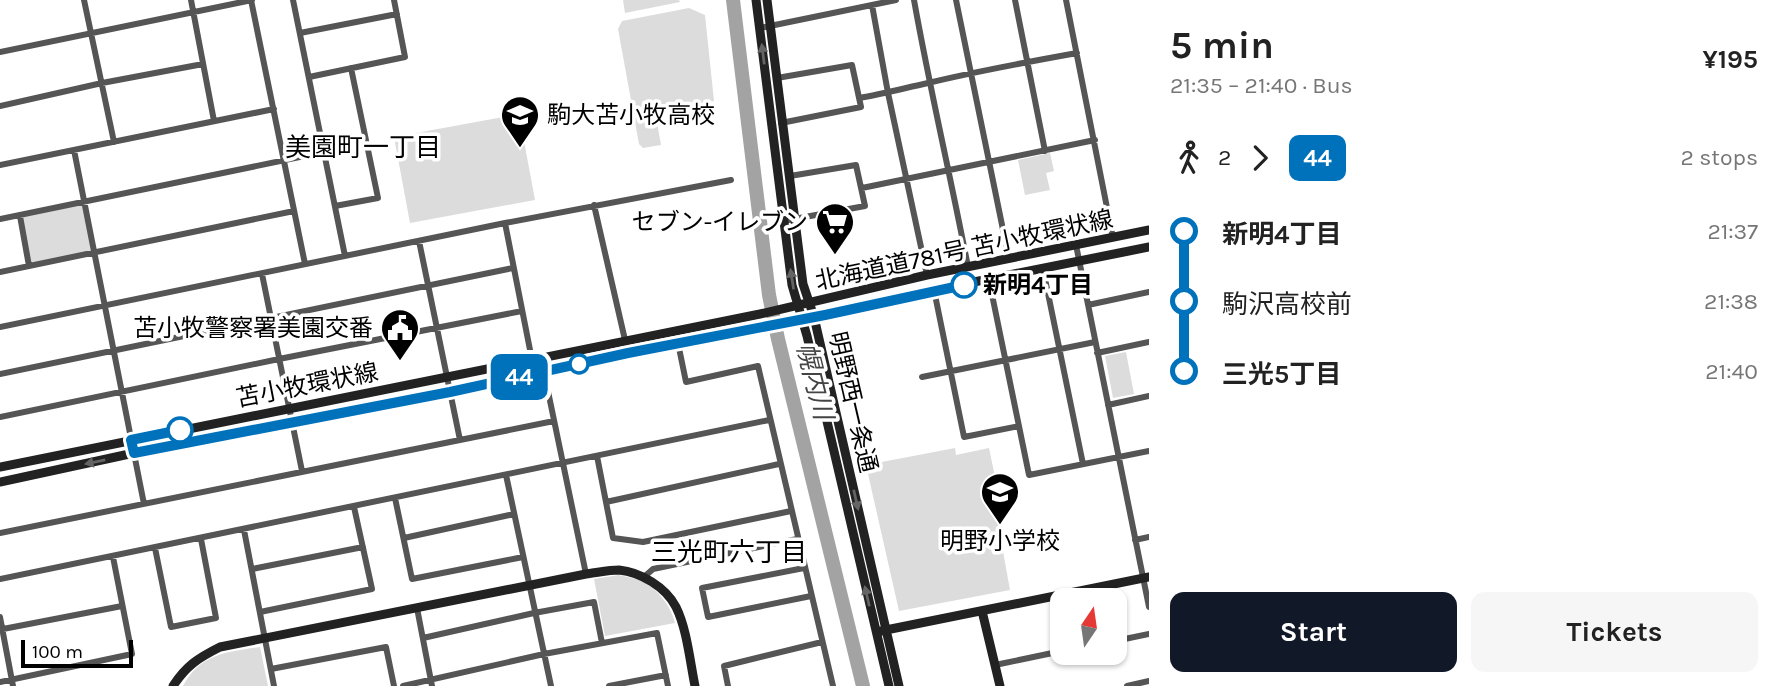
<!DOCTYPE html>
<meta charset="utf-8">
<style>
:root{--surface:#fff;--page:#f6f6f6;--text:#222;--muted:#767676;--accent:#111827}
body{margin:0;font-family:Karla,"Noto Sans JP",sans-serif;background:var(--page);color:var(--text);height:100vh;display:flex;flex-direction:column;font-size:26px;white-space:nowrap}
*{box-sizing:border-box;margin:0}
p{font-size:23px;color:var(--muted)}
.icon{flex:none;width:38px;height:38px;fill:none;stroke:currentColor;stroke-width:2;stroke-linecap:round;stroke-linejoin:round}
.map{position:relative;flex:1;overflow:hidden}
.drawer{display:flex;flex-direction:column;background:var(--surface);width:630px}
.drawer>*{flex:none}
.badge{padding:0 14px;border-radius:10px;font-size:24px;line-height:46px}
.needle{width:46px;rotate:13deg}
.controls{position:absolute;left:1050px;top:588px;display:grid;gap:14px}
.controls a{display:grid;place-items:center;width:77px;height:77px;border-radius:14px;background:var(--surface);box-shadow:0 2px 5px #0004;font-size:35px}
.scale{position:absolute;left:21px;bottom:18px;width:112px;box-sizing:border-box;padding-left:7px;border:4px solid #000;border-top:0;font-size:19px;line-height:24px;white-space:nowrap;color:#000;-webkit-text-stroke:5px #fff;paint-order:stroke}
.map>.badge{position:absolute;translate:-50% -50%;box-shadow:0 0 0 4px #fff}
.legs{display:flex;align-items:center;gap:10px;height:77px;padding:0 21px;font-size:23px}
.legs p{margin-inline-start:auto}
.head{display:flex;align-items:center;justify-content:space-between;height:119px;padding:0 21px}
h1{font-size:38px;font-weight:700;line-height:52px}
.button{display:flex;gap:14px;margin-top:auto;padding:14px 21px}
.button a{flex:1;height:80px;border-radius:14px;background:var(--accent);color:#fff;font-size:28px;font-weight:700;line-height:80px;text-align:center}
.button a+a{background:var(--page);color:var(--text)}
ul{padding:0 21px;list-style:none}
li{display:flex;align-items:center;gap:24px;height:70px;font-size:26px}
li i{display:grid;place-items:center;width:10px;height:100%;margin:0 9px;background:currentColor}
li i::after{content:'';width:18px;height:18px;margin:-9px;border:5px solid;border-radius:50%;background:var(--surface)}
li p{margin-inline-start:auto}
li:first-child i{background:linear-gradient(#0000 50%,currentColor 0)}
li:last-child i{background:linear-gradient(currentColor 50%,#0000 0)}
main{display:flex;flex:1;min-height:0}
.map>svg:first-child{display:block}
.green{fill:#dcdcdc}
.lines{fill:none;stroke-linecap:round;stroke-linejoin:round}
.river{stroke:#a3a3a3;stroke-width:14}
.street{stroke:#555;stroke-width:6}
.secondary{stroke:#222;stroke-width:9}
.oneway{fill:#646464}
.line-1-casing{stroke:#fff;stroke-width:16}
.line-1{stroke:#0072bc;stroke-width:10}
.stop-1-dot{fill:#fff;stroke:#0072bc;stroke-width:3.5}
.labels{text-anchor:middle;stroke-width:7;stroke-linejoin:round;paint-order:stroke}
.poi-label{font-size:24px;fill:#000;stroke:#fff;text-anchor:end}
.street-label{font-size:24px;fill:#000;stroke:#fff}
.stop-label{font-size:24px;font-weight:bold;fill:#000;stroke:#fff;text-anchor:start}
.neighbourhood-label{font-size:26px;fill:#000;stroke:#fff}
.water-label{font-size:26px;font-style:italic;fill:#444;stroke:#fff}
</style>
<main>
<div class="map">
<svg width="1149" height="686" viewBox="0 0 1149 686">
<rect width="100%" height="100%" fill="#fff"/>
<path class="green" d="M623,0H679L680,2L625,13Z
M689,8L705,15L714,101L655,111L661,145L643,148L639,144L618,29L622,21Z
M519,114L535,200L410,223L394,137Z
M1050,153L1054,171L1046,173L1050,190L1025,195L1018,160Z
M83,203L94,253L29,266L20,216Z
M1126,352L1134,394L1113,398L1105,356Z
M955,448L956,455L989,448L1001,506L998,524L1010,590L899,611L866,465Z
M619,575C626,577 635,578 641,581C658,589 671,606 675,623L605,636L594,579Z
M260,647L268,686H183C200,654 227,652 260,647Z"/>
<g class="lines">
<path class="river" d="M733,0L769,295L778,339L863,686"/>
<path class="street" d="M84,0L114,142
M191,0L214,121
M251,0L305,264
M293,0L345,256
M914,0C930,90 951,178 968,267
M956,0L1009,259
M1015,0L1045,151
M1066,0L1113,238
M872,5L888,93L927,275
M760,28L896,0
M300,33L397,14
M0,52L252,0
M309,77L405,57L394,0
M777,78L852,65L861,107L781,123
M859,98C882,94 905,88 928,83C977,71 1027,62 1077,53
M0,106L102,83L203,64
M74,150L144,504
M0,165L274,109
M862,188L1095,140
M594,205L628,353
M335,206L378,198L351,68
M20,216L29,266
M0,219L324,152
M783,221L865,206L856,165L790,176
M505,223L532,360
M419,241L460,440
M1076,245L1149,607
M1043,269L1083,464
M0,272L294,211
M262,274L302,471
M989,280L1029,475L1149,451
M934,290L964,437L1019,426
M1088,305L1149,292
M0,327L505,223L731,180
M678,343L686,382L758,366L833,686
M1097,353L1149,342
M544,372L586,574
M0,374L513,268
M922,377L1095,342
M1108,405L1149,396
M0,417L279,359L522,311
M597,456L613,538L643,542L791,511
M506,475L551,686
M395,498L412,579L523,557
M606,502L779,464
M244,530L274,686
M0,533L554,421
M404,538L514,514
M1135,540L1149,537
M155,548L171,627L216,618L201,539
M804,568L702,588L708,617L811,596
M252,569L363,547
M644,577L653,569L797,539
M0,579L769,420
M417,608L432,686
M260,612L372,589L354,507
M0,617L13,686
M3,629L122,606
M423,638L534,613L594,602L602,643
M1115,641L1149,634
M995,665L1062,651
M271,669L386,647L394,686
M0,682L132,654L113,557
M403,686L544,654L657,633L668,686
M609,686L666,675
M728,686L724,666L822,642
M1127,686L1149,681"/>
<path class="secondary" d="M756,0L792,285L807,336L889,686
M767,0L803,284L814,317L899,686
M0,467L760,314L927,275L1149,230
M0,482L134,453L450,392L628,353L825,315L934,290L1149,247
M982,611L1000,686
M881,631L1149,577
M173,686C186,666 198,658 220,647L586,574C596,573 608,570 619,570C640,572 666,587 676,607C687,629 690,662 695,686"/>
</g>
<defs><path id="oneway-solid" d="M-6-.8H1V-3.2L6.5 0L1 3.2V.8H-6Z" transform="scale(1.75)"/></defs>
<g class="oneway">
<use href="#oneway-solid" transform="translate(763 54) rotate(-97)"/>
<use href="#oneway-solid" transform="translate(792 279) rotate(-99)"/>
<use href="#oneway-solid" transform="translate(95 462) rotate(168)"/>
<use href="#oneway-solid" transform="translate(856 500) rotate(77)"/>
<use href="#oneway-solid" transform="translate(867 596) rotate(-103)"/>
</g>
<g class="lines">
<defs>
<path id="line-1" d="M180,430L131,440L134,453L450,392L628,353L825,315L964,285"/>
</defs>
<use href="#line-1" class="line-1-casing"/>
<use href="#line-1" class="line-1"/>
</g>
<defs>
<symbol id="school-pin" viewBox="-11 -11 22 30"><path d="M0 17L-7.5 6A9.5 9.5 0 1 1 7.5 6Z" fill="#000" stroke="#fff"/><path d="M0-5L7-2L0 1L-7-2ZM-4 1L0 2.5L4 1V4Q0 6-4 4Z" fill="#fff"/></symbol>
<symbol id="supermarket-pin" viewBox="-11 -11 22 30"><path d="M0 17L-7.5 6A9.5 9.5 0 1 1 7.5 6Z" fill="#000" stroke="#fff"/><path d="M-6-5.5h2.5l.6 2H6L4.5 2H-2.5L-4.4-4H-6ZM-1.5 3.2a1.3 1.3 0 1 0 .1 0ZM3 3.2a1.3 1.3 0 1 0 .1 0Z" fill="#fff"/></symbol>
<symbol id="civic-pin" viewBox="-11 -11 22 30"><path d="M0 17L-7.5 6A9.5 9.5 0 1 1 7.5 6Z" fill="#000" stroke="#fff"/><path d="M-.6-6.5H3V-4.5H.6V-3L4-1V1h2V6H-6V1h2V-1L-.6-3ZM-1.2 2.5V6h2.4V2.5Z" fill="#fff"/></symbol>
</defs>
<g fill-rule="evenodd">
<use href="#school-pin" x="498" y="93" width="44" height="60"/>
<use href="#supermarket-pin" x="813" y="200" width="44" height="60"/>
<use href="#civic-pin" x="378" y="306" width="44" height="60"/>
<use href="#school-pin" x="978" y="470" width="44" height="60"/>
</g>
<g class="stop-1-dot">
<circle cx="964" cy="285" r="12"/>
<circle cx="579" cy="364" r="9"/>
<circle cx="180" cy="430" r="12"/>
</g>
<g class="labels">
<g class="poi-label">
<text x="547" y="123" text-anchor="start">駒大苫小牧高校</text>
<text x="808" y="230">セブン-イレブン</text>
<text x="373" y="336">苫小牧警察署美園交番</text>
<text x="1000" y="549" text-anchor="middle">明野小学校</text>
</g>
<g class="street-label">
<text transform="translate(964 250) rotate(-12)" y="8">北海道道781号 苫小牧環状線</text>
<text transform="translate(307 385) rotate(-11)" y="8">苫小牧環状線</text>
<text transform="translate(853 402) rotate(77)" y="8">明野西一条通</text>
</g>
<g class="stop-label">
<text x="983" y="293">新明4丁目</text>
</g>
<g class="neighbourhood-label">
<text x="363" y="156">美園町一丁目</text>
<text x="729" y="561">三光町六丁目</text>
</g>
<g class="water-label">
<text transform="translate(815 381) rotate(76)" y="9">幌内川</text>
</g>
</g>
</svg>
<div class="controls">
<a><svg class="needle" viewBox="-14 -14 28 28"><path d="M0-13l5 13h-10z" fill="#e53935"/><path d="M0 13l5-13h-10z" fill="#767676"/></svg></a>
</div>
<div class="scale">100 m</div>
<b class="badge" style="left:519px;top:377px;background:#0072bc;color:#fff">44</b>
</div>
<section class="drawer">
<div class="head"><div><h1>5 min</h1><p>21:35 – 21:40 · Bus</p></div><b>¥195</b></div>
<div class="legs"><svg class="icon" aria-label="walk" viewBox="0 0 24 24"><circle cx="13" cy="4" r="2"/><path d="M13 8l-2 6 4 7M11 14l-3 7M7 12l3-4h3l4 4"/></svg>2<svg class="icon" aria-label="forward" viewBox="0 0 24 24"><path d="M9 5l7 7-7 7"/></svg><b class="badge" style="background:#0072bc;color:#fff">44</b><p>2 stops</p></div>
<ul>
<li><i style="color:#0072bc"></i><b>新明4丁目</b><p>21:37</p></li>
<li><i style="color:#0072bc"></i><span>駒沢高校前</span><p>21:38</p></li>
<li><i style="color:#0072bc"></i><b>三光5丁目</b><p>21:40</p></li>
</ul>
<div class="button"><a>Start</a><a>Tickets</a></div>
</section>
</main>
